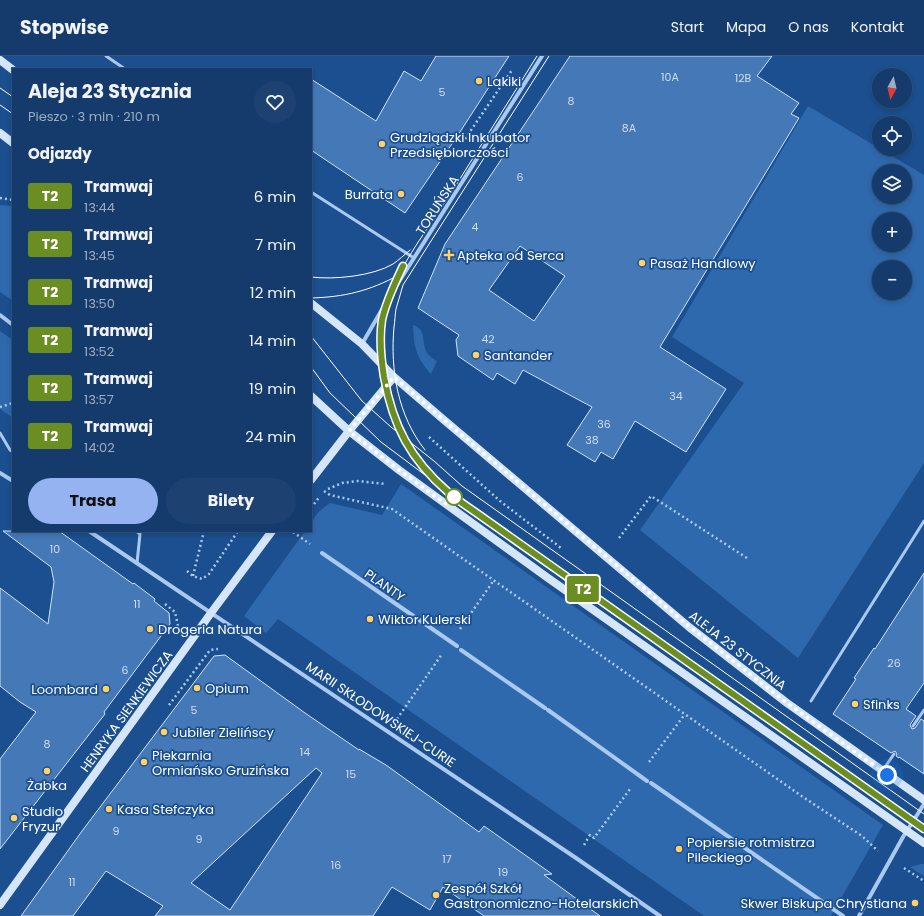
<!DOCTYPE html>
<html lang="pl">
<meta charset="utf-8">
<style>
:root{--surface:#143b6b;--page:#1d4271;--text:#f1f3f6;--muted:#9dadc1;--line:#33557e;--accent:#95b2f1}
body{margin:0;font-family:Poppins,sans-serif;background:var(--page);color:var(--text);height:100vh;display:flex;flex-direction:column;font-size:15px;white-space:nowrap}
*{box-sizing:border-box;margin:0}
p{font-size:13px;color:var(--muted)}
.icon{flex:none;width:22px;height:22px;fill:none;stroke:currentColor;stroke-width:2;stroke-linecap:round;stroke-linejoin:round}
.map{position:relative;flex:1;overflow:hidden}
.panel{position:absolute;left:12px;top:12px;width:300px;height:464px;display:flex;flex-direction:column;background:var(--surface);border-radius:0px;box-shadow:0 2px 6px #0003,0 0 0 1px var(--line)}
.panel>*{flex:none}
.badge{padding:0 8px;border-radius:3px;font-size:14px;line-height:26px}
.needle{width:26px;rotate:188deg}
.tools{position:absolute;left:872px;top:12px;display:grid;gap:8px}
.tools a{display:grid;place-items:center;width:40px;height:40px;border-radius:50%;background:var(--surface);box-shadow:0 2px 6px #0003,0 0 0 1px var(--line);font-size:20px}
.you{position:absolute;width:20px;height:20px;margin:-10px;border:3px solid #fff;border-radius:50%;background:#1a73e8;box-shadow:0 0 0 6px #1a73e833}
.map>.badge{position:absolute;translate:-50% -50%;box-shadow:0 0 0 2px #fff}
h2{padding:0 16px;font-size:15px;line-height:36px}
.round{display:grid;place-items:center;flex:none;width:42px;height:42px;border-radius:21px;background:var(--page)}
.overview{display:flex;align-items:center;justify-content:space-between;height:68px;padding:0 16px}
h1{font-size:19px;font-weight:700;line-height:30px}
.action{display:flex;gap:8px;margin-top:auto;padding:8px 16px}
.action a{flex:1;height:46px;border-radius:24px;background:var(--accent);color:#111;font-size:16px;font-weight:700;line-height:46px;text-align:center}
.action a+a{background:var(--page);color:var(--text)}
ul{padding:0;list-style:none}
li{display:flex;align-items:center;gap:12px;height:48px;padding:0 16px}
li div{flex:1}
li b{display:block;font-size:15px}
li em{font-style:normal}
li .badge{min-width:44px;font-weight:700;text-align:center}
header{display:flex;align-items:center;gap:24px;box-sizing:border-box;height:56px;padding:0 20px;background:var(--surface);border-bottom:1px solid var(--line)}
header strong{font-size:19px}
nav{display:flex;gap:22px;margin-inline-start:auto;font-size:14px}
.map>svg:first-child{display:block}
.green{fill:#2e69ad;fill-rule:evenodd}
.building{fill:#4478b7;stroke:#cfe3fa;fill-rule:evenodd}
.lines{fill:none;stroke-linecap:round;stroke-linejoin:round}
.path{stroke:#a9c9ee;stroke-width:2.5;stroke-dasharray:2 3;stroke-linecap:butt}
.lane{stroke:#a9c9ee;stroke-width:3}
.street{stroke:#a9c9ee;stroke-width:4}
.secondary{stroke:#d6e6fa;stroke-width:8}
.tram{stroke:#fff;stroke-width:1}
.line-casing{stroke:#fff;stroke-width:9}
.line{stroke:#6b8e23;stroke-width:6}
.walk{stroke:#fff;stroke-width:4;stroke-dasharray:0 7.2}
.poi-dot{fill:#ffd166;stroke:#1b4f8f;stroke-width:1.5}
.stop-dot{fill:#fff;stroke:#6b8e23;stroke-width:2}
.labels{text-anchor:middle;stroke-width:3.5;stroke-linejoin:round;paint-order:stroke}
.number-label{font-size:11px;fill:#d0dded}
.poi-label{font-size:13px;fill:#fff;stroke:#1b4f8f;text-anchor:start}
.street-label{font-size:13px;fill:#fff;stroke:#1b4f8f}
</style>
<header>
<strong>Stopwise</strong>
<nav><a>Start</a><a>Mapa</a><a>O nas</a><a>Kontakt</a></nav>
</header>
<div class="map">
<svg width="924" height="860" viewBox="0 0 924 860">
<rect width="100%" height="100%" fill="#1b4f8f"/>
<path class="green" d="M808,50L924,119V407L798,602L640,474L744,327L672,281ZM879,115H905V141H879ZM879,163H905V189H879ZM879,211H905V237H879Z
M0,149L13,150V245L0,236Z
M413,269C427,273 421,286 427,297C429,300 434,303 437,305L431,318C416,301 414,292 413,269Z
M0,275L13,284V362L0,353Z
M401,428L883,769L831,860H704L278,563L266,577L244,560L305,475H311C311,461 319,455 330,447L382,459Z
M921,808H924V820L910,811Z"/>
<path class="building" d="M436,0H509L460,76L405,157L311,94V23L376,65L404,15L421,25Z
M570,0H772L757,20L799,47L791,58L799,62L660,291L726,333L686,396L635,365L613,403L601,396L595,406L567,389L592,351L523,314L515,328L497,317L493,324L458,300L456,284L459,279L418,252L445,188ZM520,190L565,220L534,265L489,234Z
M3,475H59L133,528L134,527L155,543L154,545L169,557L170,568L104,656L105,658L0,793V703L36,656L20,646L0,630V532L48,568L54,526L51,511Z
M924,517V627L906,653L916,660L910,669L912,673L915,672L921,663L924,665V718L899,701V702L896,700L897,698L895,695L891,697L833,658L856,623L854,622L874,592L875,593Z
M225,599L305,657L359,694V693L386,709L479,776L484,770L552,818L544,819L600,860H484L443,831L430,854L392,831L373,860H155L163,850L106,815L73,860H21L82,775L214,600ZM316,712L322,717L230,854L191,827Z"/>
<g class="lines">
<path class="path" d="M465,83L512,14
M0,142L13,144
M0,351L13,347
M429,381L500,445L561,492
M328,433L342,427L358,425L386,428
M324,435L330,439L392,453L803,741L862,780L878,795
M311,452L320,440
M293,476L310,488
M619,482L651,440L747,502
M187,515L193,520L202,523L209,518L238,475
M193,520L204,475
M165,548L175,556L178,570
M460,573L494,524
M169,649L210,594L218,593
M397,663L442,598
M649,706L685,658
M584,789L590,779L594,782L630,733
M904,812L924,825"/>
<path class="lane" d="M106,0L125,13
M311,136L414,202
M0,377L10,394L13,396
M136,475L140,478L137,507
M811,645L924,465
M913,670L924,654
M883,714L894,698"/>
<path class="street" d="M0,259L13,269
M362,288L388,243L542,0
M0,417L13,425
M89,475L576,802L660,860
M322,497L457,590
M461,594L545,652
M548,654L647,725
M651,727L843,860
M859,860L903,781L924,748"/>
<path class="secondary" d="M0,4L13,14
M0,77L13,87
M311,247L362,288L394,321L444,364L689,571L787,647L924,744
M311,340L349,375L399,414L548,522L924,787
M311,424L349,375L394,321
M0,849L211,557L272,475"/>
<path class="tram" d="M0,32L13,41
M0,49L13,58
M311,221C334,224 373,220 393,208C399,204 404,199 410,194
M311,242C345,241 369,235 399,219
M311,280L362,345L391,371L434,405L462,430L924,758
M311,311L330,337L381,386L477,458L924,773
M425,394C398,360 390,314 394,271C395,265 395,258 396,253C398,245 401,237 403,229L549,0
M430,418C409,398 397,372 389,345C361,251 406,207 453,134C481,89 509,45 537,0"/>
</g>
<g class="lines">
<defs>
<path id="line" d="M403,210C395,227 386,245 382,264C379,283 381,302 384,321C393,370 410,403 448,436C457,444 468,451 478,458L924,773"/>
</defs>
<use href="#line" class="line-casing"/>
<use href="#line" class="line"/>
<path class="walk" d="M454,441L449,450L399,414L349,375L394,321L444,364L690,571L787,647L887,719"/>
</g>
<g class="poi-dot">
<circle cx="479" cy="25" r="4"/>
<circle cx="382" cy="88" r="4"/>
<circle cx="401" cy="138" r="4"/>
<path d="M447 193h4v4h4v4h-4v4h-4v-4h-4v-4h4z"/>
<circle cx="642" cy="207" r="4"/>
<circle cx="476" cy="299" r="4"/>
<circle cx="370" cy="563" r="4"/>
<circle cx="150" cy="573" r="4"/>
<circle cx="197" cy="632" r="4"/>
<circle cx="106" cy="633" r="4"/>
<circle cx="855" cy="648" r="4"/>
<circle cx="164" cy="676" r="4"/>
<circle cx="144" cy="706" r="4"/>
<circle cx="47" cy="715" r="4"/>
<circle cx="109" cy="753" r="4"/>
<circle cx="14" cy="762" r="4"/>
<circle cx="679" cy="793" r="4"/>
<circle cx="436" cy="839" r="4"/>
<circle cx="915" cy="847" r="4"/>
</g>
<circle class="stop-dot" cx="454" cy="441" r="8"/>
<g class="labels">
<g class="number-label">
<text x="670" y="25">10A</text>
<text x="743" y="26">12B</text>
<text x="442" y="40">5</text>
<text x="571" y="49">8</text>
<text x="629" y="76">8A</text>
<text x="520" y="125">6</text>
<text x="475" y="175">4</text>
<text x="488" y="287">42</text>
<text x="676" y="344">34</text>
<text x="604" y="372">36</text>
<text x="592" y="388">38</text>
<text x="55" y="497">10</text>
<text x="137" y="552">11</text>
<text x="894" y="611">26</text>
<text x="125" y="618">6</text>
<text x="194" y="658">5</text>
<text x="47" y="692">8</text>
<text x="305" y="700">14</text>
<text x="351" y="722">15</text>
<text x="116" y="779">9</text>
<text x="199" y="787">9</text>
<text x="447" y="807">17</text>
<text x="336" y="813">16</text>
<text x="503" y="820">19</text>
<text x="72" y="830">11</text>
</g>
<g class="poi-label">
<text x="487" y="30">Lakiki</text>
<text x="390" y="86">Grudziądzki Inkubator<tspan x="390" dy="15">Przedsiębiorczości</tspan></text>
<text x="393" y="143" text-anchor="end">Burrata</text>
<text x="457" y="204">Apteka od Serca</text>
<text x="650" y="212">Pasaż Handlowy</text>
<text x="484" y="304">Santander</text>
<text x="378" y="568">Wiktor Kulerski</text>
<text x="158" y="578">Drogeria Natura</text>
<text x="205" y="637">Opium</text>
<text x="98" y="638" text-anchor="end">Loombard</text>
<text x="863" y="653">Sfinks</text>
<text x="172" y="681">Jubiler Zielińscy</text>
<text x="152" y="704">Piekarnia<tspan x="152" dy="15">Ormiańsko Gruzińska</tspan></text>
<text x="47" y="734" text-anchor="middle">Żabka</text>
<text x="117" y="758">Kasa Stefczyka</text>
<text x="22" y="760">Studio<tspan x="22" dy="15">Fryzur</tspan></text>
<text x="687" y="791">Popiersie rotmistrza<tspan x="687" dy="15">Pileckiego</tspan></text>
<text x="444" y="837">Zespół Szkół<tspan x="444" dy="15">Gastronomiczno-Hotelarskich</tspan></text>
<text x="907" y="852" text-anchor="end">Skwer Biskupa Chrystiana</text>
</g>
<g class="street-label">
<text transform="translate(437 149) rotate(-57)" y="5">TORUŃSKA</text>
<text transform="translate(385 529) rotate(35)" y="5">PLANTY</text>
<text transform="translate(738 594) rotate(38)" y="5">ALEJA 23 STYCZNIA</text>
<text transform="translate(126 655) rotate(-54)" y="5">HENRYKA SIENKIEWICZA</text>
<text transform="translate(381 658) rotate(34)" y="5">MARII SKŁODOWSKIEJ-CURIE</text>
</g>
</g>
</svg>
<div class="tools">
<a><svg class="needle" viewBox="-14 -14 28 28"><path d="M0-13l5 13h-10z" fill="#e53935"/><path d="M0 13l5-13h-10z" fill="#9dadc1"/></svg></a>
<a><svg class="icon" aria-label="locate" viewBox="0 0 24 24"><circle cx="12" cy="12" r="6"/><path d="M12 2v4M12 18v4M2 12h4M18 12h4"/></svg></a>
<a><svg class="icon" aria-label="layers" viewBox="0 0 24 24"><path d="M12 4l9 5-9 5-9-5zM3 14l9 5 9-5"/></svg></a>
<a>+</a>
<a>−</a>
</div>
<div class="you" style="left:887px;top:719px"></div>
<b class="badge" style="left:583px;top:533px;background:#6b8e23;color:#fff">T2</b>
<section class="panel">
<div class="overview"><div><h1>Aleja 23 Stycznia</h1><p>Pieszo · 3 min · 210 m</p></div><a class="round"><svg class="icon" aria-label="heart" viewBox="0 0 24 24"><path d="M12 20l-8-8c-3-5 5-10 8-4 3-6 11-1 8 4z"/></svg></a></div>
<h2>Odjazdy</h2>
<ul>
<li><span class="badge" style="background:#6b8e23;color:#fff">T2</span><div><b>Tramwaj</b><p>13:44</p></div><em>6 min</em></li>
<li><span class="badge" style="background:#6b8e23;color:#fff">T2</span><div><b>Tramwaj</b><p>13:45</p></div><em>7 min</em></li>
<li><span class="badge" style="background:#6b8e23;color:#fff">T2</span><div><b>Tramwaj</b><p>13:50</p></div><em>12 min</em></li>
<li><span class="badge" style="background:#6b8e23;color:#fff">T2</span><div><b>Tramwaj</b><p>13:52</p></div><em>14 min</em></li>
<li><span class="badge" style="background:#6b8e23;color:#fff">T2</span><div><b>Tramwaj</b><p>13:57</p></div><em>19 min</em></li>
<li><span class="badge" style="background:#6b8e23;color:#fff">T2</span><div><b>Tramwaj</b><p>14:02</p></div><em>24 min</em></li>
</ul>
<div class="action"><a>Trasa</a><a>Bilety</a></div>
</section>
</div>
